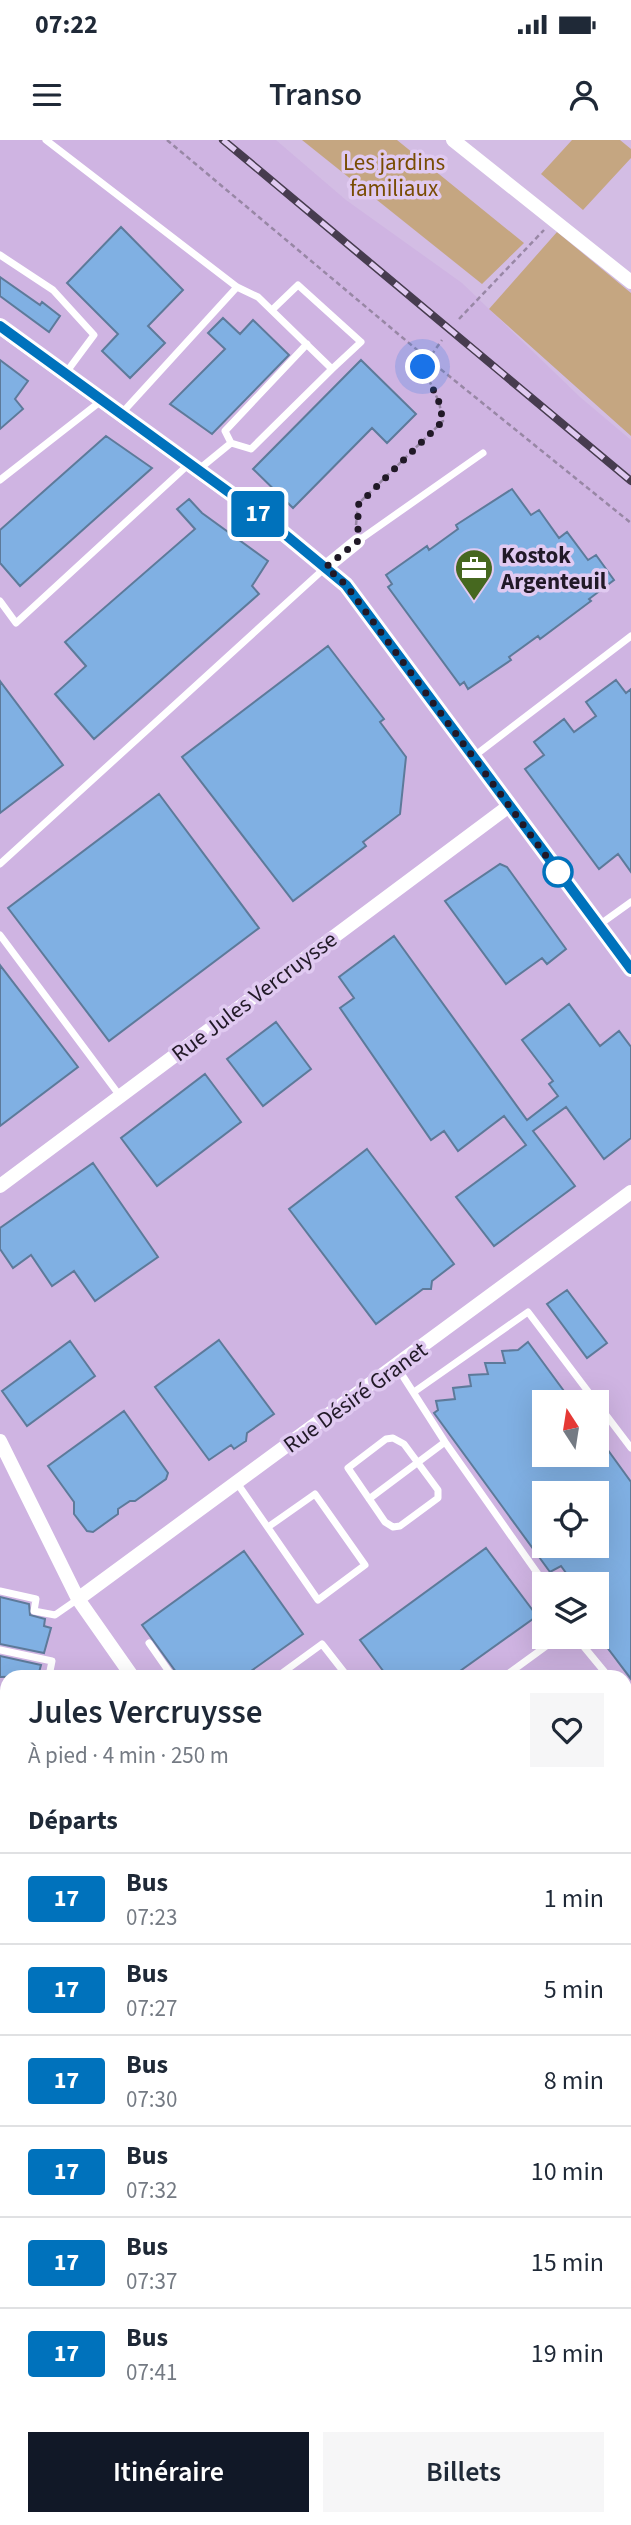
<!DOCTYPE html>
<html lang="fr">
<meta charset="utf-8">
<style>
:root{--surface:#fff;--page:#f6f6f7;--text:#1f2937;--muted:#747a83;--line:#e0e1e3;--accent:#111827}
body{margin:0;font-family:"Source Sans 3",sans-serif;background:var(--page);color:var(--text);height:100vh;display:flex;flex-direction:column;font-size:26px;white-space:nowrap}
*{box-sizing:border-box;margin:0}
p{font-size:23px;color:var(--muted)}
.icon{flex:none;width:38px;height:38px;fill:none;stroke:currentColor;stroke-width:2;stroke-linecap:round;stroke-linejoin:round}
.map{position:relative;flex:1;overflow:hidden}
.drawer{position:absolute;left:0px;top:1530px;width:632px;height:856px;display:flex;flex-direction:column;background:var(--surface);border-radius:21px 21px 0 0;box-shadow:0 7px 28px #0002}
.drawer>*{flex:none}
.badge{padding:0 14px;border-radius:5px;font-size:24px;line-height:46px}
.needle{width:46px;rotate:348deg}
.tools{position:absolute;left:532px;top:1250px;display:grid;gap:14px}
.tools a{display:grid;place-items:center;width:77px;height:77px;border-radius:0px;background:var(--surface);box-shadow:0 7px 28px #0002;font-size:35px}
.you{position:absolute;width:35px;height:35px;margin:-18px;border:5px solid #fff;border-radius:50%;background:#1a73e8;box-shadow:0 0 0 10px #1a73e833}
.map>.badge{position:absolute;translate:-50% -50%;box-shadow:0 0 0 4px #fff}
h2{padding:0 28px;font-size:26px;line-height:63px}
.round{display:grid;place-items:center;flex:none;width:74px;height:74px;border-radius:0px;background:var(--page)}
.summary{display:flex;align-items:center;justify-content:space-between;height:119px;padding:0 28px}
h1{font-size:33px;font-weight:600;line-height:52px}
.primary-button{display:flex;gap:14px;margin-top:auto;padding:14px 28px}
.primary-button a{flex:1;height:80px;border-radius:0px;background:var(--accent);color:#fff;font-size:28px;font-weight:600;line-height:80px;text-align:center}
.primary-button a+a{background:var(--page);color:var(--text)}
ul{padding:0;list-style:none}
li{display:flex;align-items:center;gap:21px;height:91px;padding:0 28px;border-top:2px solid var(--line)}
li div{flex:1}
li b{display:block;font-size:26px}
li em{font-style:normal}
li .badge{min-width:77px;font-weight:700;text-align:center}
.status{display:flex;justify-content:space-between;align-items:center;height:49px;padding:0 35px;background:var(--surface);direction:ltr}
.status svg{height:19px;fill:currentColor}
header{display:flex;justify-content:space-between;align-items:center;height:91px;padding:0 28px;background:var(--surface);font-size:32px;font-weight:600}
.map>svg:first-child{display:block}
.built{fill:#cfb4e2;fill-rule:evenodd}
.green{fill:#c5a681}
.building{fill:#80b0e3;stroke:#5d7a9a;stroke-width:2;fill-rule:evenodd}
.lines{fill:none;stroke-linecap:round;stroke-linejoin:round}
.path{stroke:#9887a5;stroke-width:2.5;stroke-dasharray:5 3.5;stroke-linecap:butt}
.service{stroke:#fff;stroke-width:7}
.minor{stroke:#fff;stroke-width:14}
.secondary{stroke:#fff;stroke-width:19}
.rail-casing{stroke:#473c4f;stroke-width:8}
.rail{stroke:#e0caf1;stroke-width:5;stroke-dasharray:16;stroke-linecap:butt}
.line-casing{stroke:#fff;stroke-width:16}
.line{stroke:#0072bc;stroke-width:10}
.walk{stroke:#211927;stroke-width:7;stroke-dasharray:0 12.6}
.stop-dot{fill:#fff;stroke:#0072bc;stroke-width:3.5}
.labels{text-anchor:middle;stroke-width:7;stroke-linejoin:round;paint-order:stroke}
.park-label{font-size:23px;fill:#784c03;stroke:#e0caf1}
.poi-label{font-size:23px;font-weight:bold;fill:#211927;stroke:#e0caf1;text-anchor:start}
.street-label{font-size:23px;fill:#211927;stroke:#e0caf1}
</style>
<div class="status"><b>07:22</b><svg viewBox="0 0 49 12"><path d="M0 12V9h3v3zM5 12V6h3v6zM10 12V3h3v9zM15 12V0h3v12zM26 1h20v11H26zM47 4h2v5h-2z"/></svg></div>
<header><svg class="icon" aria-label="menu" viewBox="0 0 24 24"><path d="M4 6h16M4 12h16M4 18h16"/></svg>Transo<svg class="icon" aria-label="person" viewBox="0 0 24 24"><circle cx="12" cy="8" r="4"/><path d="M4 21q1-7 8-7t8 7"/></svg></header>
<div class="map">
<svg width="631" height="2385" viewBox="0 0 631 2385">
<rect width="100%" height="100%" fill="#d3bde4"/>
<path class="built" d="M0,0H276L346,60L462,143L580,257L631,300V2385H143L142,2378H625V1536H7V2068L0,2069ZM544,1262H597V1314H544ZM544,1353H597V1405H544ZM544,1444H597V1496H544Z"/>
<path class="green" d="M302,0H397L524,103L482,144Z
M572,0H620L631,9V18L583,70L541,34Z
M557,92L631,153V296L489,169Z"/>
<path class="building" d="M121,87L183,150L148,186L165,203L130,238L102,211L118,194L67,143Z
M0,137L40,165L42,162L60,176L49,192L0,156Z
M223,178L240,194L253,180L289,215L212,294L170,264L225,209L208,193Z
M0,220L28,241L15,259L23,269L0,289Z
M361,220L416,274L387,303L372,288L293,368L253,329Z
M106,296L152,328L20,446L0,423V390Z
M512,349L531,375L539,370L559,398L567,392L588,420L596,415L614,440L589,459L591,461L540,499L538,496L509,517L511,520L468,549L464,542L460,545L388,447L392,444L386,435L427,406L429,410L458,389L456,385Z
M189,359L202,373L268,421L252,446L259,454L94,599L55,554L86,526L65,502L195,389L177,369Z
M328,506L384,579L380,582L406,617L400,674L363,702L366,706L293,761L182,617Z
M616,540L626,553L631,549V732L618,714L599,729L525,629L544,615L534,602L564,579L574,592L596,576L586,562Z
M0,541L63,625L0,673Z
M159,654L259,788L109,901L8,768Z
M500,724L507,727L566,809L547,824L542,818L506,844L445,761Z
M394,796L527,980L558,956L549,944L553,941L522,900L569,864L600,906L619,891L631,907V998L604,1019L566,967L533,991L575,1046L494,1106L456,1057L526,1005L504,976L458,1011L444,991L431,1000L340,868L354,858L339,837Z
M0,825L78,927L0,986Z
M276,882L311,929L263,966L227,919Z
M205,934L241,982L157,1046L121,998Z
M367,1009L454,1124L432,1141L431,1149H423L376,1184L289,1069Z
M93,1023L158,1117L95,1161L74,1131L52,1146L31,1115L13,1128L0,1109V1088Z
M567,1150L607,1203L587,1218L547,1164Z
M219,1200L274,1274L247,1293L246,1301L234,1309L231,1305L209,1320L155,1247Z
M70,1201L95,1236L27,1286L2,1251Z
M528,1202L572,1262H544V1314H597V1295L631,1342V1539L597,1494V1444H574L561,1426L550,1432L434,1273L438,1270L436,1261L455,1259L453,1248L471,1246L469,1235L488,1234L485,1223H505L502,1211L518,1210ZM544,1353H597V1405H544Z
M124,1271L168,1333L166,1339L135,1361H130L118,1369V1374L93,1392L87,1391L74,1374V1362L48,1326Z
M486,1408L537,1476L453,1536H387L360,1500Z
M244,1411L303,1494L244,1536H179L142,1485Z
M0,1457L29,1464L30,1475L45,1479L44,1486L51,1488L44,1513L0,1504Z
M0,1516L41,1525L38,1536L0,1537Z"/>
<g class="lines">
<path class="path" d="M167,0L428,219L631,383
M459,179L544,90
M356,385L358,364L443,281L439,262L423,227L442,200"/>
<path class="service" d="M46,0L237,147L258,157L332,229L361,202L298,145L272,170
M0,115L53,150L94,195L65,234
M307,204L225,291L231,303L251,309L332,229
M121,274L237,147
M198,330L231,303
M0,340L101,261
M358,401L483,313
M0,461L16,483L189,324
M473,617L631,496
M0,724L326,427
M599,785L631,762
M0,795L120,956
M414,1252L528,1172L596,1262
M597,1263L631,1308
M393,1298L404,1304L438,1350V1358L400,1386L393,1387L385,1382L348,1328L386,1299Z
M445,1302L545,1444
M237,1343L318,1460L365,1425L315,1354L268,1387
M369,1359L445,1302L397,1227
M0,1451L36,1459L34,1471L55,1475L78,1459
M575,1496L608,1536
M149,1503L172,1536
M0,1510L52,1521L49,1536
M278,1536L322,1504L347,1536
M505,1536L560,1496
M625,1556L631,1564
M0,1668L7,1669
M0,2084L7,2080
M0,2246L7,2242"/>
<path class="minor" d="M453,0L631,142
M0,187L269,382L346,445L631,829
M326,427L358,401
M0,1046L509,666
M0,1301L78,1459L132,1536
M78,1459L631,1052
M0,1712L7,1707
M625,1839L631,1848
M0,1874L7,1900
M625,2281L631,2280
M131,2378L133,2385
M416,2378L418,2385"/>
<path class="secondary" d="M625,1677L631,1672
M0,2142L7,2136"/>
<defs>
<path id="rail" d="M223,0L631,341"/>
</defs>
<use href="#rail" class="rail-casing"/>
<use href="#rail" class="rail"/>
</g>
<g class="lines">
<defs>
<path id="line" d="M0,186L270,382L346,445L631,829"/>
</defs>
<use href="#line" class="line-casing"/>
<use href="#line" class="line"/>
<path class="walk" d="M423,227L439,262L443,281L358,365V401L326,427L346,445L558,732"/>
</g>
<defs>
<symbol id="office-pin" viewBox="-11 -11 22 30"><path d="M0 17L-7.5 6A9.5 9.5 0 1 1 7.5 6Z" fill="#46681f" stroke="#e0caf1"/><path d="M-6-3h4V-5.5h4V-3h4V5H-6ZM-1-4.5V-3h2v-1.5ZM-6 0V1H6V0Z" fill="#fff"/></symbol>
</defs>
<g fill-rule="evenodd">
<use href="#office-pin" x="452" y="406" width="44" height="60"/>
</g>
<circle class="stop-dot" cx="558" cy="732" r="14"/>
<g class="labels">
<g class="park-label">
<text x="394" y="30">Les jardins<tspan x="394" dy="26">familiaux</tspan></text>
</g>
<g class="poi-label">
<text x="501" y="423">Kostok<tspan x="501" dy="26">Argenteuil</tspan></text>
</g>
<g class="street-label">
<text transform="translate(254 856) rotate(-37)" y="8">Rue Jules Vercruysse</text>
<text transform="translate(355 1257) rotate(-36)" y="8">Rue Désiré Granet</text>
</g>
</g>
</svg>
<div class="tools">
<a><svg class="needle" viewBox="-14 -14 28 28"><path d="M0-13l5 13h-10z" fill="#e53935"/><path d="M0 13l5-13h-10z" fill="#747a83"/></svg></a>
<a><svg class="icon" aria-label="locate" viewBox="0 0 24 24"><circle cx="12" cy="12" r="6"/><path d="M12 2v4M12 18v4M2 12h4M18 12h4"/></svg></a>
<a><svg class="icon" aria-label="layers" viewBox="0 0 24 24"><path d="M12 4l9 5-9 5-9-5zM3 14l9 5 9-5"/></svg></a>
</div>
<div class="you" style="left:423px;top:227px"></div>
<b class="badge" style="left:258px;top:374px;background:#0072bc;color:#fff">17</b>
<section class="drawer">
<div class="summary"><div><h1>Jules Vercruysse</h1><p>À pied · 4 min · 250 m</p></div><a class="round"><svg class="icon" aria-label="heart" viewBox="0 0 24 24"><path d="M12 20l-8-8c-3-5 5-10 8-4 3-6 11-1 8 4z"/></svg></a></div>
<h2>Départs</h2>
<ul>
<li><span class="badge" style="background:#0072bc;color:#fff">17</span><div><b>Bus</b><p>07:23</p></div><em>1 min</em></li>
<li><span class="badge" style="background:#0072bc;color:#fff">17</span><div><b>Bus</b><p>07:27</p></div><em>5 min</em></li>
<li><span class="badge" style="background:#0072bc;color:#fff">17</span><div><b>Bus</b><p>07:30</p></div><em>8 min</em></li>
<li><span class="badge" style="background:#0072bc;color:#fff">17</span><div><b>Bus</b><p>07:32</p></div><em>10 min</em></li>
<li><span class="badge" style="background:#0072bc;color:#fff">17</span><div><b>Bus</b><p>07:37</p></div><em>15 min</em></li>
<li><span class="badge" style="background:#0072bc;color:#fff">17</span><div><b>Bus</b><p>07:41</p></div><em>19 min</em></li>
</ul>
<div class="primary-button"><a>Itinéraire</a><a>Billets</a></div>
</section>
</div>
